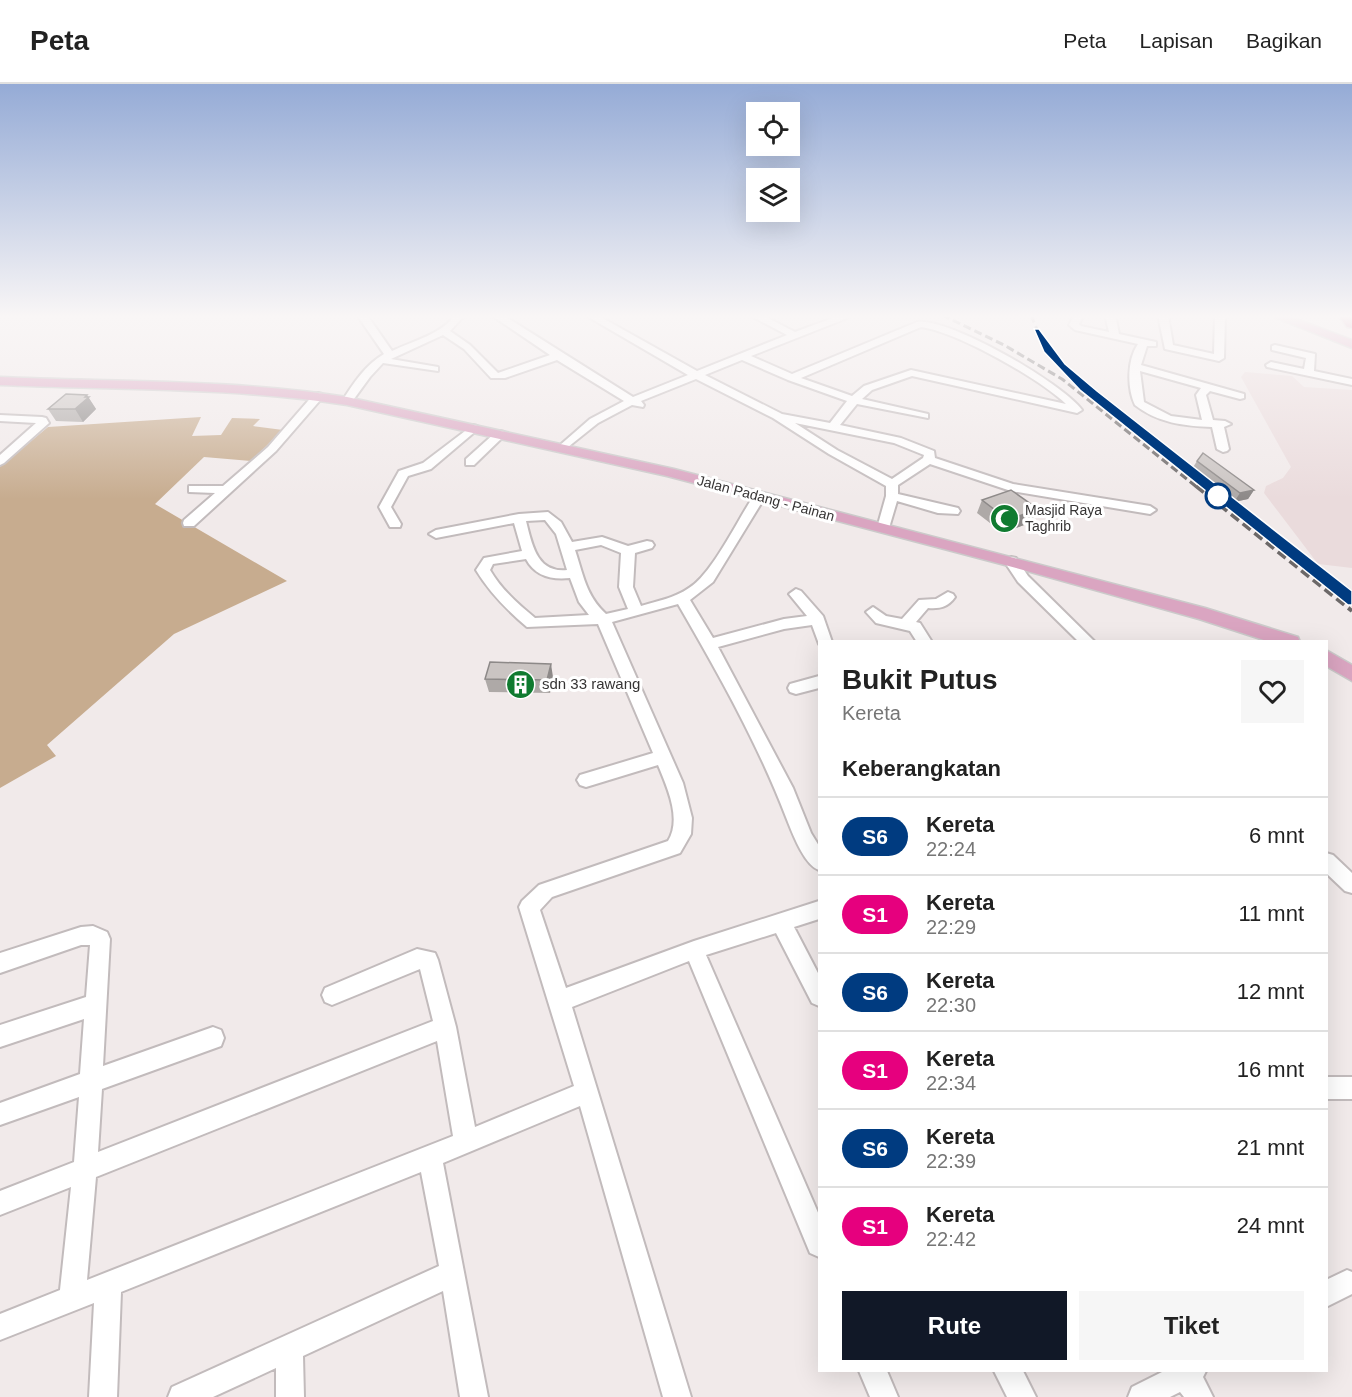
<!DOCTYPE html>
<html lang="id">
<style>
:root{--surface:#fff;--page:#f6f6f6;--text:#222;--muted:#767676;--line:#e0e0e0;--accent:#111827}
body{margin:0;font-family:Arial,sans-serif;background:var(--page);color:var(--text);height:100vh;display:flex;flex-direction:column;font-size:22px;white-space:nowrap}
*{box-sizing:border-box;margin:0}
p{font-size:20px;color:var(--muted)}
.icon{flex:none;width:33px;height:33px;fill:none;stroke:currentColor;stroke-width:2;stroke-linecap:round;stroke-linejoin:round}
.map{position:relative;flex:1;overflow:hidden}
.side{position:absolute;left:818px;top:556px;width:510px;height:732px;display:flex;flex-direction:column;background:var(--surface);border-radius:0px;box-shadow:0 6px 24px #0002}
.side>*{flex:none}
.badge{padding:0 12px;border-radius:20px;font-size:21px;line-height:39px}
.fabs{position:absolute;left:746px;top:18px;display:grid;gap:12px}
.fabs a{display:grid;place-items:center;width:54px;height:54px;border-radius:0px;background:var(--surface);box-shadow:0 6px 24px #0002;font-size:30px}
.map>.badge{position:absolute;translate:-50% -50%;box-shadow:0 0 0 3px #fff}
h2{padding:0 24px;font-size:22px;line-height:54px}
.round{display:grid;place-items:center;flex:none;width:63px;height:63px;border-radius:0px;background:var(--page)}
.headline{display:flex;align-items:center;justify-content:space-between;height:102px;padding:0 24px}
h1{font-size:28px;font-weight:700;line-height:45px}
.primary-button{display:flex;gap:12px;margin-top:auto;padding:12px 24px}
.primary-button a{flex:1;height:69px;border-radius:0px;background:var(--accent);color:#fff;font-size:24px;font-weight:700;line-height:69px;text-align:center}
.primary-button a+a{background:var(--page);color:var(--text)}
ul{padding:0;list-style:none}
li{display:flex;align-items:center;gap:18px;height:78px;padding:0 24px;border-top:2px solid var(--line)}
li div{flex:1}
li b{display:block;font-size:22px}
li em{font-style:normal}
li .badge{min-width:66px;font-weight:700;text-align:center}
header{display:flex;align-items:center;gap:36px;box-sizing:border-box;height:84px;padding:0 30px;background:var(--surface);border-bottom:2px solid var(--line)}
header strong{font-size:28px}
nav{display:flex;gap:33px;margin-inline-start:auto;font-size:21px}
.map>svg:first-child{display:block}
.built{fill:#eadbdc}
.forest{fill:#c7ac8f}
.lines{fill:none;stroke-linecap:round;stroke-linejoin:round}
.minor-casing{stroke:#c2bbbc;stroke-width:4}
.major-casing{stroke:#cbcaca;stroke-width:3}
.highway-casing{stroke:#cbcaca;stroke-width:3}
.minor{fill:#fff;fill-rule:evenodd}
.major{fill:#daa5c1;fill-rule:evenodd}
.highway{fill:#c16997;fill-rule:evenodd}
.rail-far1{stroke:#6c6868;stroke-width:3;stroke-dasharray:8 4;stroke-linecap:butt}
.rail{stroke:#6c6868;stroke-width:4;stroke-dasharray:10 5;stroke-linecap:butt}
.wall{fill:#aea9a7}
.shaded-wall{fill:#8d8988}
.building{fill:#cac4c2;stroke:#8d8988;stroke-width:1.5}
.line{fill:#003b80;stroke:#fff;stroke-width:1.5}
.stop-dot{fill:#fff;stroke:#003b80;stroke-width:3}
.labels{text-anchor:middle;stroke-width:6;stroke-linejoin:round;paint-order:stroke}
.far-street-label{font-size:14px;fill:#363434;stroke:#fff}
.far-poi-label{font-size:14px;fill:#363434;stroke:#fff;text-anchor:start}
.poi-label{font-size:15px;fill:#363434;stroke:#fff;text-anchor:start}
</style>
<header>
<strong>Peta</strong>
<nav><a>Peta</a><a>Lapisan</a><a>Bagikan</a></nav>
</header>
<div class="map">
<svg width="1352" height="1313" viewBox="0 0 1352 1313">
<rect width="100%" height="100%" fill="#f1eaea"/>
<path class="built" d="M1245,288L1292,292L1304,303L1352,306V484L1318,480L1264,409L1266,402L1283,394L1291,383L1241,293Z"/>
<path class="forest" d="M201,333L192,352L221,351L232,334L260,335L253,342L283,346L251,377L204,373L155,420L287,497L174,550L47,661L56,672L0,704V383L48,343Z"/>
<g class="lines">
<defs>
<path id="minor" d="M357,231H367L392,267C413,257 442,250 455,231H465L450,247L470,261L498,289L550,271L491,231H503L633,313L688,291L585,231H597L697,287L787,251L749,231H762L795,248L841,231H855L751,272L792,290L917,238C949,233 1062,299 1082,326L1077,329L912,292L872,306L862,315L928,330V334L857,320L840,341L901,354L934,367L935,374L1013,400L1150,422L1156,426L1150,430L1011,407L930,380L898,401V410L958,424L960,427L958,430L938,429L897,417L889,444L883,448L877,444L886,412V402L829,370L773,334L696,295L641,317L644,321L643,323L632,321L598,339L563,367L559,366V362L590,335L624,317L557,276L505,294H491L464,265L443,251L391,275L438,283V287L383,279L370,293L351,319L347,320L342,317C354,299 365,281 384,270ZM921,243C957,248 1039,294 1066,320L911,286L864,302L852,312L801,294ZM742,276L788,296L847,317L830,339L782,330L705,291ZM795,339L894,359L924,371L923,374L892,395L837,366Z
M1105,231H1115L1119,250L1156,258V262H1147L1141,281L1244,310V314L1240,315L1210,307L1206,311L1213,336L1225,337L1231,340L1224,343L1229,365L1227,367L1223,368L1217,365L1212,343C1184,342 1158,339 1135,321C1127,304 1127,276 1138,260L1075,246L1069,241L1074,232L1077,231L1082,234L1079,240L1081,242L1109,248ZM1140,287L1201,304L1196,311L1202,336L1171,332L1144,318Z
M1158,231H1168L1173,261L1214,270L1215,231H1225L1224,274L1219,277L1165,265Z
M1275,261L1315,270L1314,287L1352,295V301L1267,283L1266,281L1271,278L1304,285L1306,274L1272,266V262Z
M318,309L322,310V314L276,367L194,442H184L183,439L184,436L215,409L189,408V402H223L268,363L314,310Z
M0,331L42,333L46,334L49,339L4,379L0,381V371L36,339L0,337Z
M473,341L477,342V346L431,385L408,392L391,423L401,440L400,443H390L379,423L399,387L423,379Z
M500,347L504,348V352L474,381H466V375L496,348Z
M759,409L765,413L713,498L690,516L713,554L784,535L807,532L789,510L796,505L801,507L823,532L832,558H819V560L812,541L784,545L718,563L793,704L811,749L819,762V786C804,781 792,748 786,733C758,660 717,587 678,520L612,538L683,699L692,734L691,750L680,769L552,813L540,826L566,904L694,857L819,817V835L794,843L819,891V922L812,919L776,849L706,871L819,1131V1173L810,1169L689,877L572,923L691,1313H663L580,1022L443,1079L488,1313H460L443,1207L303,1272L304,1313H276V1284L213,1313H168L172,1303L439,1182L421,1088L121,1208L117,1313H89L94,1219L0,1256V1230L60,1206L71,1103L0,1131V1107L74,1078L79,1013L0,1041V1019L80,990L84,935L0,963V941L86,913L90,861H81L0,889V869L81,843L93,842L107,848L110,855L103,982L213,943L221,946L224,954L221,962L102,1005L98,1068L433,937L420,885L332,921L325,918L322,911L325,904L417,865L435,869L438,876L456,943L475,1043L574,1002L519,823L522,817L539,801L668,757C682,735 667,703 658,681L586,703L580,701L577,696L580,691L653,669L598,540L527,543C507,526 490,509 476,486L484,474L522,467L514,439L436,454L429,450L436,446L519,430L548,428L561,438L572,458L602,453L628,462L647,457L652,458L654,461L652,464L635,469L633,503L641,522C657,517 675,514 689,504C712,490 737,437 753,413ZM545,436L556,450L567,486C537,489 532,461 526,437ZM601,461L621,469L619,503L628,525L606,530C586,512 583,490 575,466ZM526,475C535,492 551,496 570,494L579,518L589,531L535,534C518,520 501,505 490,486L493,480ZM437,957L453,1052L87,1196L96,1093Z
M1011,473L1016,474L1028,492L1095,558H1079L1018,498L1004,477Z
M948,508L953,510L955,513C948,523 940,525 928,524L916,538L920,539L932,558H917L910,547L876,539L866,528L873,523L886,532L902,535L919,516L936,515Z
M819,592V604L796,610L790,608L788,604L790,600Z
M1326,769L1333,771L1352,789V809L1345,807L1326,789Z
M1326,993H1352V1015H1326Z
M1347,1186L1352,1188V1210L1326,1223V1196Z
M859,1287H887L898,1313H870Z
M994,1287H1023L1036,1313H1007Z
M1164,1287H1206L1203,1293L1213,1313H1184L1180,1308L1170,1313H1128L1132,1303Z"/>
<path id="major" d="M1269,231H1286L1352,256V264Z
M0,293C116,298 232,295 347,313L674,385L1205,524L1298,553L1300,558H1270L1199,535L1005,481L667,392L347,321C232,303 116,306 0,301Z
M1326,566L1352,581V597L1326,582Z"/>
<path id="highway" d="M1338,231H1352V244L1347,243Z"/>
</defs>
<use href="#minor" class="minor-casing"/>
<use href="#major" class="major-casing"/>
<use href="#highway" class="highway-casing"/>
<use href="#minor" class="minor"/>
<use href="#major" class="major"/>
<use href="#highway" class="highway"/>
<path class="rail-far1" d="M942,231L1004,261L1062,295L1198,404
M1031,231L1046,267L1068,291
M1064,282L1131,339L1215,404"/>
<path class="rail" d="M1196,402L1352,527
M1213,402L1352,509"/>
</g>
<path class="wall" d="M88,313L96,325L83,338L56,337L48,325Z
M1197,377L1254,406L1248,415L1234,418L1192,385Z
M982,416L1032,438L1003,449L977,429Z
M553,593L550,609L489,608L485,595Z"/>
<path class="shaded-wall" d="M87,311L96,325L83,338L75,325Z
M1254,406L1248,415L1234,418L1240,409Z
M1038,425L1032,438L1003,449L1008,436Z
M551,580L553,593L550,609L547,596Z"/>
<path class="building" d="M66,310L87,311L85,313H89L75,325H48Z
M1203,369L1254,406L1240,409L1197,377Z
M1011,406L1038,425L1008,436L982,416Z
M490,578L551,580L547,596L485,595Z"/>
<linearGradient id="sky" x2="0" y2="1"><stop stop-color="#95abd6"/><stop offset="0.56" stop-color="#f9f6f6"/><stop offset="1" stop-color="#f9f6f6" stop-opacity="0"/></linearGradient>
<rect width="1352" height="415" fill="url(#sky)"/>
<path class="line" d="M1034,245H1039L1065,280L1097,307L1352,507V521H1348L1080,306L1044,268Z"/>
<defs>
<symbol id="mosque-disc" viewBox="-11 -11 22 22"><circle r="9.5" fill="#107b30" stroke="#fff"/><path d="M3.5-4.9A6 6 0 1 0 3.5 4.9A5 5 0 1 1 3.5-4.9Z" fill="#fff"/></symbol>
<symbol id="building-disc" viewBox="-11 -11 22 22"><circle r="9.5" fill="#107b30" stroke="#fff"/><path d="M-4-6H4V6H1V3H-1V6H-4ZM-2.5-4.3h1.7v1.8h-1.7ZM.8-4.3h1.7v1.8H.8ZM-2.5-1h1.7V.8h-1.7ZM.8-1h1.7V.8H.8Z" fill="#fff"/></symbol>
</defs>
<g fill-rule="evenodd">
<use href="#mosque-disc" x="988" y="418" width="33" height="33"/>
<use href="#building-disc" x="504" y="584" width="33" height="33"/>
</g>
<circle class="stop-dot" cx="1218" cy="412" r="12"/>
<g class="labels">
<g class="far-street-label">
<text transform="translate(766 414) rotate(15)" y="5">Jalan Padang - Painan</text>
</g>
<g class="far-poi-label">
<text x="1025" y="431">Masjid Raya<tspan x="1025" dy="16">Taghrib</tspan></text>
</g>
<g class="poi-label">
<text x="542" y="605">sdn 33 rawang</text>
</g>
</g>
</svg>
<div class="fabs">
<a><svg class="icon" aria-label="locate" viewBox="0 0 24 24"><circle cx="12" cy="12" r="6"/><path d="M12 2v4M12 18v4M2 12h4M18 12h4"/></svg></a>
<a><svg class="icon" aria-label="layers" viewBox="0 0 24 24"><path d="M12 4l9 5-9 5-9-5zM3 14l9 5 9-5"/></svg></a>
</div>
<section class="side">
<div class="headline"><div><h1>Bukit Putus</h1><p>Kereta</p></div><a class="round"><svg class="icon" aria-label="heart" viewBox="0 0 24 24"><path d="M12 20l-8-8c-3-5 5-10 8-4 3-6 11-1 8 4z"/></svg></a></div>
<h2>Keberangkatan</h2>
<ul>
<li><span class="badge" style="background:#003b80;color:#fff">S6</span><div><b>Kereta</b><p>22:24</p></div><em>6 mnt</em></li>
<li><span class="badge" style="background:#e6007e;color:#fff">S1</span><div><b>Kereta</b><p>22:29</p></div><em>11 mnt</em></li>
<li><span class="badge" style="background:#003b80;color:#fff">S6</span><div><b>Kereta</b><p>22:30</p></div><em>12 mnt</em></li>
<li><span class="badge" style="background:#e6007e;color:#fff">S1</span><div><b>Kereta</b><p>22:34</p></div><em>16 mnt</em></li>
<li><span class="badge" style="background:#003b80;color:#fff">S6</span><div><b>Kereta</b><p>22:39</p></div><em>21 mnt</em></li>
<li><span class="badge" style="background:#e6007e;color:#fff">S1</span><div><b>Kereta</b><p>22:42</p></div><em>24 mnt</em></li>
</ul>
<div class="primary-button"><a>Rute</a><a>Tiket</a></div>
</section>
</div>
